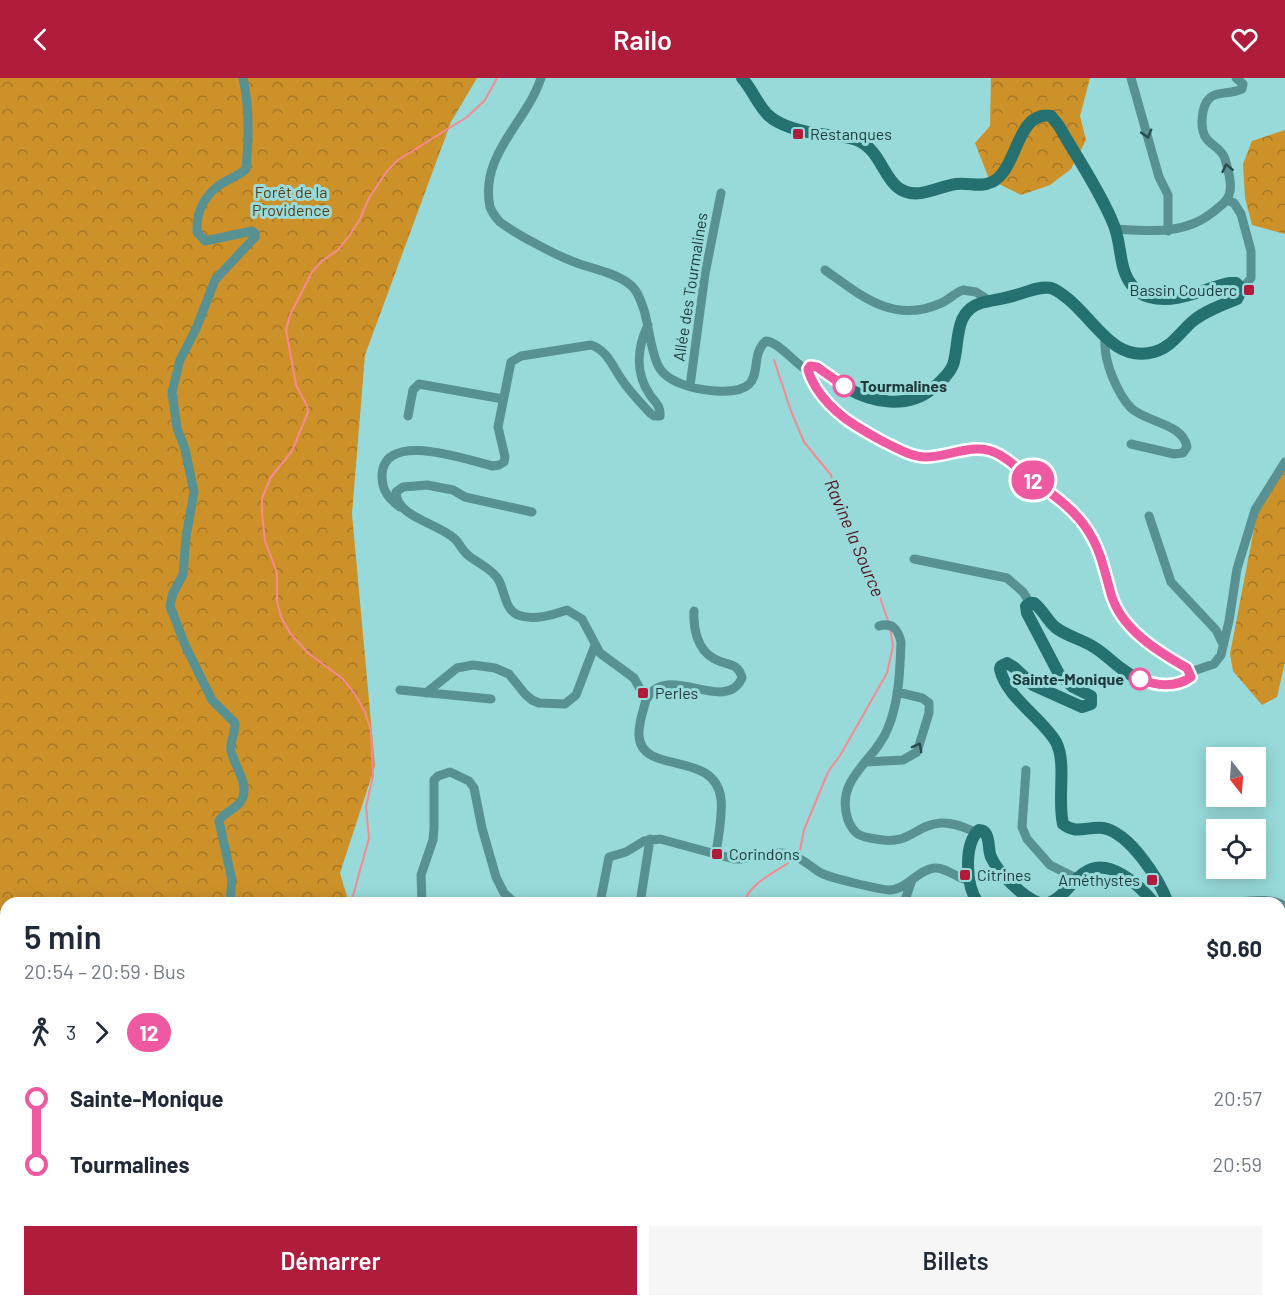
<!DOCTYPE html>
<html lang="fr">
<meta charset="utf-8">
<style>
:root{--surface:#fff;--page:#f6f6f7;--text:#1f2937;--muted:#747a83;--accent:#b01c3c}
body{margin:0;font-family:Barlow,sans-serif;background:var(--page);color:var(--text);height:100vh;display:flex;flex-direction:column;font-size:22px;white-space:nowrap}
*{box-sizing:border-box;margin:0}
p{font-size:20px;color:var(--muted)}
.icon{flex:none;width:33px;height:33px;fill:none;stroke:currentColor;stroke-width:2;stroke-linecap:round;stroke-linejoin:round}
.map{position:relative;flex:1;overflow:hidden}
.panel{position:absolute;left:0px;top:819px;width:1286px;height:410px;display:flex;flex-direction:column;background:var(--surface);border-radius:18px 18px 0 0;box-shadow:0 3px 15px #0003}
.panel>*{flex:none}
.badge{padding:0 12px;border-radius:20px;font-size:21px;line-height:39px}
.needle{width:39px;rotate:163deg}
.buttons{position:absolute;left:1206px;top:669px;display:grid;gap:12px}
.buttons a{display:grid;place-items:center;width:60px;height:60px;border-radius:0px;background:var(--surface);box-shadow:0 3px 15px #0003;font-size:30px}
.map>.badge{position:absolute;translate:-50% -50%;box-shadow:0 0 0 3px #fff}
.legs{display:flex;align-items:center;gap:9px;height:66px;padding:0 24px;font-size:20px}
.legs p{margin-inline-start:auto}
.head{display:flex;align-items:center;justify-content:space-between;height:102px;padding:0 24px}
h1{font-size:33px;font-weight:600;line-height:45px}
.cta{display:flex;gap:12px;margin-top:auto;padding:12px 24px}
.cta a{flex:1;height:69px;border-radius:0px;background:var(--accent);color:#fff;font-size:24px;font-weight:600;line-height:69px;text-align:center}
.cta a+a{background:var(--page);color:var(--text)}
ul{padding:0 24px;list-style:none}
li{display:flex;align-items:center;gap:21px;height:66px;font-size:22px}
li i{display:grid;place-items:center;width:9px;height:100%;margin:0 8px;background:currentColor}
li i::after{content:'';width:15px;height:15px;margin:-8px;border:4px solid;border-radius:50%;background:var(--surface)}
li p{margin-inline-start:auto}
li:first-child i{background:linear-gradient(#0000 50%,currentColor 0)}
li:last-child i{background:linear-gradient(currentColor 50%,#0000 0)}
header{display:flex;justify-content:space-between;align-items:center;height:78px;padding:0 24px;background:var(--accent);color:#fff;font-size:27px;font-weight:600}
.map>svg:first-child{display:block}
.forest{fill:url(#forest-crowns)}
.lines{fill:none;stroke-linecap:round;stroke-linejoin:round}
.stream{stroke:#f68991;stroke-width:2}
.street{stroke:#589192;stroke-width:9}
.secondary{stroke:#257172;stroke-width:12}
.oneway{stroke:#2a4b4c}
.line-1-casing{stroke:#fff;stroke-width:14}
.line-1{stroke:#ef59a1;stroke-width:9}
.poi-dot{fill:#b01c3c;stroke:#98dada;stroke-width:2}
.stop-1-dot{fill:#fff;stroke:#ef59a1;stroke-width:3}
.labels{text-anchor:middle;stroke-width:6;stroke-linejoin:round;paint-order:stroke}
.poi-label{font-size:16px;fill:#1e393a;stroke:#98dada;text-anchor:start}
.park-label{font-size:16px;fill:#583f18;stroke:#98dada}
.street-label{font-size:16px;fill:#1e393a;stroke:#98dada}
.stop-label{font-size:16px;font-weight:bold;fill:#1e393a;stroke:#98dada;text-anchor:start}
.water-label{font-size:18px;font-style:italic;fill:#53101b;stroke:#98dada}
</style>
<header><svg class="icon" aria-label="back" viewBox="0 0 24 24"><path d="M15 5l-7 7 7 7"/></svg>Railo<svg class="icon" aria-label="heart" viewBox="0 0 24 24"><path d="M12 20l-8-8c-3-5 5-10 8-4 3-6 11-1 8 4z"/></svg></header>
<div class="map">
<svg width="1285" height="1228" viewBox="0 0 1285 1228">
<defs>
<pattern id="forest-crowns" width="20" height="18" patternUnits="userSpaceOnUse" patternTransform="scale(1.5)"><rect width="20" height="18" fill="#cd912a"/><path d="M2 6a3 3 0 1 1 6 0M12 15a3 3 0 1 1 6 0" fill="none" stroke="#a67725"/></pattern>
</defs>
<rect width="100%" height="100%" fill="#98dada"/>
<path class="forest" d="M0,0H477L451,44L365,277L352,436L375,688L340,795L349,825H6V1222H537L538,1228H0Z
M991,0H1090L1080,38L1086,62L1071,91L1050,107L1021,117L989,101L975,65L990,48Z
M1285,52V156L1252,147L1245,120L1243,86L1252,63Z
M1285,390V584L1277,619L1262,627L1233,593L1230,576L1257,435Z"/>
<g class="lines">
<path class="stream" d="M774,282L791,333L804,364L831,397L842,439L849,448L856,469L875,504L888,543
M800,772L804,752L828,694L841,676L887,595L893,568L890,551
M351,825L369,760L366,729L373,698L371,653L365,634L355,616L343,601L308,575L290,555L281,539L277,523V495L265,463L262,435V420L271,399L292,373L308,334L307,328L296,307L286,252L290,237L312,194L322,183L338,172L349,158L360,141L369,120L387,93L398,82L467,39L485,22L497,0
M744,825C749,805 777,793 793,782
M437,1222L439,1228"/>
<path class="street" d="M541,0C527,44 479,77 490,129C492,134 496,140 500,144C516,156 557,178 577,185C593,191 613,194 628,205C637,211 640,221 644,232C649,249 650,268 657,285C664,305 697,312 716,313C773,317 745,280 766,263C779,264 794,285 808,293
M1131,0L1159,99L1168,117V153
M1227,122L1234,125L1241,136L1251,173V200L1242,211
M1116,151C1150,153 1185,157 1213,134C1219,129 1227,124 1229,117C1233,108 1228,91 1225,81C1221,68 1206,67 1203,53C1201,45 1202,29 1208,22C1215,12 1231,17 1242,11L1243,6L1236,0
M825,192C860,217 893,246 939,226C948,223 954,215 963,212L976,214L990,223
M1105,261C1104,274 1107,285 1112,298C1117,310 1122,321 1131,330C1147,345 1183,345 1187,369L1183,375L1174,376L1131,366
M690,308L705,196L721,115
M408,338L413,312L419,306L503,321
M400,429C389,421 382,413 382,398C383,351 467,382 493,388L499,387L504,384L505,379L498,349L511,284L521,278L591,267C607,272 613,289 622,302C630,314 640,324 650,335L654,338H660C661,328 655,324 650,317C635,295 637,270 648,247
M532,434L465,419L453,412L427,407L403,409L396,414C396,439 438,445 455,461C460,466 463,474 469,478C479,486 491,490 498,501C505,512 504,531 518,537C534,543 552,537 567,532L582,541L600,575L634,600L646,622
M1149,438L1171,504L1216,552L1223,566
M914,481L1007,500L1023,514L1030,525
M694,533C693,549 697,571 713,580C725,588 738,583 742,600C725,638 666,582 646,622C643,633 638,647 639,658C642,698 715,671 721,721C723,736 718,760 716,776
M879,548C892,544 898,551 901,564C900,592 899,624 888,650C875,684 834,700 848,742C854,757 861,759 876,761C911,768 914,747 941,745C953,744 965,750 976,754
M1190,594L1214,586L1221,577L1229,543L1237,491L1255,432L1285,384
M400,612L491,621
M426,615L457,590L473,587L495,590L509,596L525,616L532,622L539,625L565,626L576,617L595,567
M866,684L903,682L917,674L929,635V625L922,620L897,614
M1026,692L1022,749L1027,761L1050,787L1078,801
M641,819L650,761
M230,825L232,802L219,743C224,734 235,732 241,723C251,708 234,688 231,673C229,663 236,655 235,645L212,622L185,567L170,528L173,515L183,497L186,459L194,414L185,371L177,350L172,314L180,282L196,251L215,202L255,159V155L252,153L205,163L197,154C196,132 206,114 226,103C233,99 240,97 246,91C249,60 250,30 243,0
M422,825L421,797L433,762L434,750V702L438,698L450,694L469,703L474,710L482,750L496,799L504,815L515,825
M600,825L609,779L626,774L644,763L660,761L734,781C752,782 773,772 789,776C801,779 811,789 821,795C830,800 878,811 889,812C907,812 917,792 934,790C948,789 956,801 968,802
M904,825L912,802
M1226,825C1241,824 1275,818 1285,829
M1280,1150L1285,1138
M146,1222L155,1224L160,1228
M246,1222L247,1228
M945,1222L953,1228
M1100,1222L1106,1228
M129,1228L146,1222
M553,1228L554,1222"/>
<path class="secondary" d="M742,0C752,11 757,26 768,37C782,50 809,55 828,57C839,58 849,58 859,63C887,76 884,120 921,115C933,113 944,108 956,106C969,104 980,110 992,104C1018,92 1016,32 1051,38L1059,48C1077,80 1099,111 1113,145C1122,164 1118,189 1131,206C1136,213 1141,217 1149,219C1177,227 1204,210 1230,205H1236L1242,211L1237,221C1222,227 1205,233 1193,243C1180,254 1172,269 1154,274C1113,285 1094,241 1067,220C1062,216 1057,212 1051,210C1038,208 1028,214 1016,217C1004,221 992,222 981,225C953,233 960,266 953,287C949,297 940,304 932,311C907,331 873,325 847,310C836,304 827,295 817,289L813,288L808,291C809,298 813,304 817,311C834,337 857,349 884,364C897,370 911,379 926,379C949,379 976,363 998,376C1008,381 1018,390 1027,398C1049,414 1077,431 1090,456C1101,474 1105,495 1111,516C1121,551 1157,574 1187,590L1191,599C1171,614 1140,605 1122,591C1112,584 1103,574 1092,568C1081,561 1066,558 1055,549C1047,542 1043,532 1034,525H1030L1026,528L1027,535L1059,596L1073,609L1091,618V626L1082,629L1033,607L1015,590L1007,585L1001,588L1000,591C1006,619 1042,640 1056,664C1067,685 1057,721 1063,746C1076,757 1088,748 1103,750C1130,755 1159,801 1168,825
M978,825C966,808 963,767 979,752C983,753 984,752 986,756C990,763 988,772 991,779C998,795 1024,820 1039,825
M1049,825C1064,819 1071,804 1084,795C1108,777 1140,808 1154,825
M1220,1222L1225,1228"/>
</g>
<defs><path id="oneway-chevron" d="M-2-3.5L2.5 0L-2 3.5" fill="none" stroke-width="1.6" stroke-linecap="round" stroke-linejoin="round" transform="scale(1.5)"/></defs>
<g class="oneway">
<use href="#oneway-chevron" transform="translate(1147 56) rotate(74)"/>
<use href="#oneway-chevron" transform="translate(1227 90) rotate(-102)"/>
<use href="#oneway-chevron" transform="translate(918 669) rotate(-62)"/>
</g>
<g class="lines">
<defs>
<path id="line-1" d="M844,308L817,289L810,288L808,291C809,298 813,304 817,311C834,337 857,349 884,364C897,370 911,379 926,379C949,379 976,363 998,376C1008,381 1018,390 1027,398C1049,414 1076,431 1090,456C1101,474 1105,495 1111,516C1121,551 1157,573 1187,590L1191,599C1176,610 1156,608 1140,601"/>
</defs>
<use href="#line-1" class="line-1-casing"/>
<use href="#line-1" class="line-1"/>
</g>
<g class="poi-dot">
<rect x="792" y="50" width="12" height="12" rx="3"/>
<rect x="1243" y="206" width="12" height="12" rx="3"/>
<rect x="637" y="609" width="12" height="12" rx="3"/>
<rect x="711" y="770" width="12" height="12" rx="3"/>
<rect x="959" y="791" width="12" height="12" rx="3"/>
<rect x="1146" y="796" width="12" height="12" rx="3"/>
</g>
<g class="stop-1-dot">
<circle cx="844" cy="308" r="10"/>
<circle cx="1140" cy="601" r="10"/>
</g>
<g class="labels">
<g class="poi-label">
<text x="810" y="62">Restanques</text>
<text x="1237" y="218" text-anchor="end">Bassin Couderc</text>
<text x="655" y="621">Perles</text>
<text x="729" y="782">Corindons</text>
<text x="977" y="803">Citrines</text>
<text x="1140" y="808" text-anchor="end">Améthystes</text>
</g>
<g class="park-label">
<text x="291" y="120">Forêt de la<tspan x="291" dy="18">Providence</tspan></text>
</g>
<g class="street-label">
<text transform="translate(690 209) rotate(-81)" y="6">Allée des Tourmalines</text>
</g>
<g class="stop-label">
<text x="860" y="314">Tourmalines</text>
<text x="1124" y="607" text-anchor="end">Sainte-Monique</text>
</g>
<g class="water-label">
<text transform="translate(854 460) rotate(67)" y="6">Ravine la Source</text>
</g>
</g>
</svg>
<div class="buttons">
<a><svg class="needle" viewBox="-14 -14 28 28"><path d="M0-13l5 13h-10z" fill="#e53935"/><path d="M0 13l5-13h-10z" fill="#747a83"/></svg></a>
<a><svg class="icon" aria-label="locate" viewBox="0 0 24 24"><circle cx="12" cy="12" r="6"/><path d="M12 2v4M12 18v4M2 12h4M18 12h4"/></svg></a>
</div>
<b class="badge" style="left:1033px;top:402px;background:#ef59a1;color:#fff">12</b>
<section class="panel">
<div class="head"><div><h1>5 min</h1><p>20:54 – 20:59 · Bus</p></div><b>$0.60</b></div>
<div class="legs"><svg class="icon" aria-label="walk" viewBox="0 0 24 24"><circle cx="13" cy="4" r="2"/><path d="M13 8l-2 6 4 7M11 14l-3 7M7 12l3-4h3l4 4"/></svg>3<svg class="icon" aria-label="forward" viewBox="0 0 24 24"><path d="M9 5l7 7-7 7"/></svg><b class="badge" style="background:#ef59a1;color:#fff">12</b></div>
<ul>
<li><i style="color:#ef59a1"></i><b>Sainte-Monique</b><p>20:57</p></li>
<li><i style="color:#ef59a1"></i><b>Tourmalines</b><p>20:59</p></li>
</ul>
<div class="cta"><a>Démarrer</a><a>Billets</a></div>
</section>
</div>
